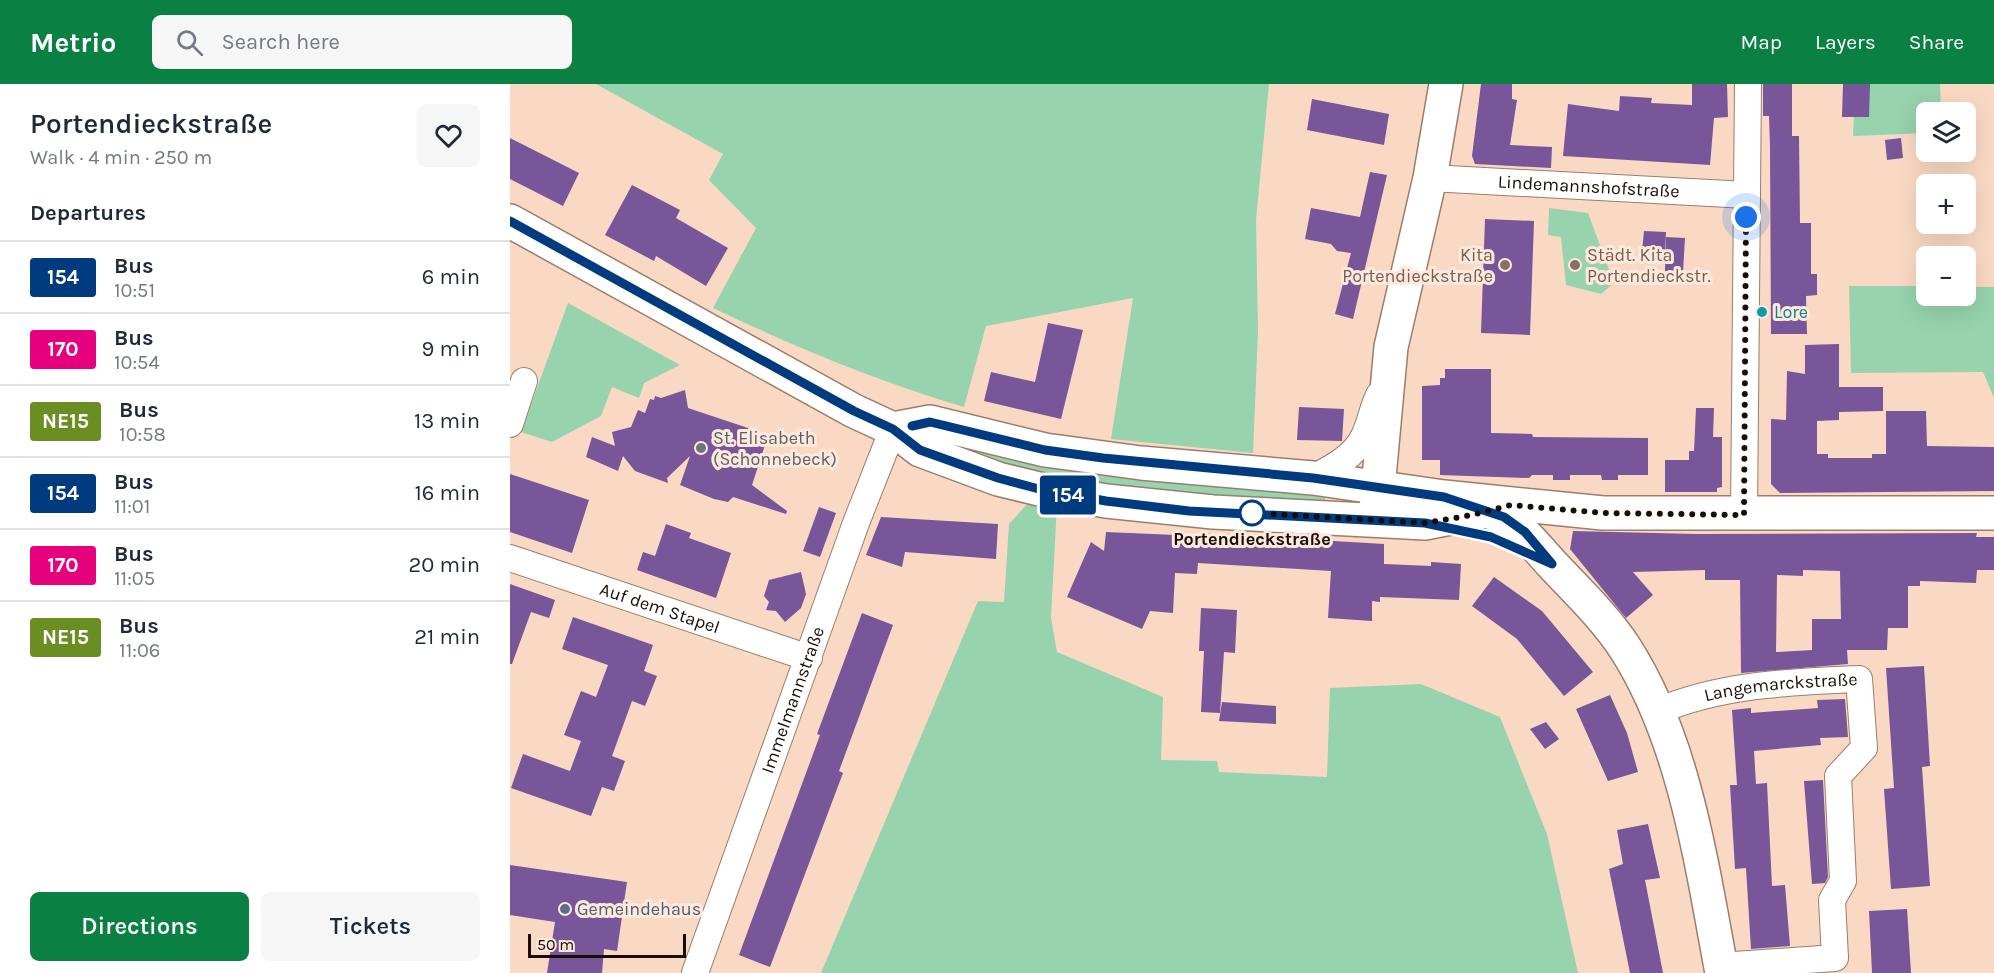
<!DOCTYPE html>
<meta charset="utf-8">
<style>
:root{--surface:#fff;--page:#f6f6f7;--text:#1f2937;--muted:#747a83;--line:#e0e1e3;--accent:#0b8043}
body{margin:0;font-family:Karla,sans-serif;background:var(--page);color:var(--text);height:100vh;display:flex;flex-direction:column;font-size:22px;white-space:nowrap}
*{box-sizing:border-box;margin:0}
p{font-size:20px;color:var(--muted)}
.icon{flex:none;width:33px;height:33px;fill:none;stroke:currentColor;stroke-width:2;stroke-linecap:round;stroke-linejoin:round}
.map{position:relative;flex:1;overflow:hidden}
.panel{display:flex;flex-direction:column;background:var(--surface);width:510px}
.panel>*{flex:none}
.badge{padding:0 12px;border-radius:4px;font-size:21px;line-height:39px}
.buttons{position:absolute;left:1406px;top:18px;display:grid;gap:12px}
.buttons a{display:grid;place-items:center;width:60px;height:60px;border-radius:9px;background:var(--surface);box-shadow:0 6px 24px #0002;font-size:30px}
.scale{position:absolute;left:18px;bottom:15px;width:158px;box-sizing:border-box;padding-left:6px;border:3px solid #190e07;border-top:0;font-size:16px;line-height:21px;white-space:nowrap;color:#190e07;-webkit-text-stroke:4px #fee9dc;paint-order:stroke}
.you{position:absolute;width:30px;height:30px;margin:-15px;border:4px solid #fff;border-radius:50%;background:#1a73e8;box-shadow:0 0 0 9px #1a73e833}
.map>.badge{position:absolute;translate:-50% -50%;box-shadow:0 0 0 3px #fff}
h2{padding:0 30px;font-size:22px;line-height:54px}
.round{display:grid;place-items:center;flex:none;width:63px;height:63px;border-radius:9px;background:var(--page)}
.overview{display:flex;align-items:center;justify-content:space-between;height:102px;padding:0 30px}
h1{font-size:28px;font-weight:600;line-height:45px}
.action{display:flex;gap:12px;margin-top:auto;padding:12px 30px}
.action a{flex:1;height:69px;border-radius:9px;background:var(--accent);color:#fff;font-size:24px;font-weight:600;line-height:69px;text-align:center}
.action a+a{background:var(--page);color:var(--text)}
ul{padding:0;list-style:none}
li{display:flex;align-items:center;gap:18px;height:72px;padding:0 30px;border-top:2px solid var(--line)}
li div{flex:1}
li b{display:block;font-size:22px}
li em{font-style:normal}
li .badge{min-width:66px;font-weight:700;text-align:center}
header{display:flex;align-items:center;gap:36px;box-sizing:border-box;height:84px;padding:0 30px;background:var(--accent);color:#fff}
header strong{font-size:28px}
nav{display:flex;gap:33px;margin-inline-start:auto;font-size:21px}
.search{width:420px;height:54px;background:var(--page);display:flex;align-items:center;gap:15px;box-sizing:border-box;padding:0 21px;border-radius:9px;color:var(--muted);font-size:22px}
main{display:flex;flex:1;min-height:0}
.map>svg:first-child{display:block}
.green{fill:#97d3ac}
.building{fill:#795599;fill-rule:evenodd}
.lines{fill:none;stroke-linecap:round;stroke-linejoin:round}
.street-casing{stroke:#9c7d6a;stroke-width:28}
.secondary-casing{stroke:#9c7d6a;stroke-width:36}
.street{stroke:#fff;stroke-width:26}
.secondary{stroke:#fff;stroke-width:33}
.line-casing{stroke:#fff;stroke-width:14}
.line{stroke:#003b80;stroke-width:9}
.walk{stroke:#190e07;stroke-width:6;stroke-dasharray:0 10.8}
.education-dot{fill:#8d6e63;stroke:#fee9dc;stroke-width:2}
.culture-dot{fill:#0f9aa8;stroke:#fee9dc;stroke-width:2}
.worship-dot{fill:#6b7280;stroke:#fee9dc;stroke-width:2}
.stop-dot{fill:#fff;stroke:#003b80;stroke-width:3}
.service-dot{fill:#5c6f8a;stroke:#fee9dc;stroke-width:2}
.labels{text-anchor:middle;stroke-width:6;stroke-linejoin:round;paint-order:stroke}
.street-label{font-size:18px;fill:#190e07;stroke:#fee9dc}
.education-label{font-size:18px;fill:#785e54;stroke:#fee9dc;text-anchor:end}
.culture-label{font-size:18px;fill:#0d838f;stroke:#fee9dc;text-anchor:start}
.worship-label{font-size:18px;fill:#5b616d;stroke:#fee9dc;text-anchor:start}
.stop-label{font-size:18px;font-weight:bold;fill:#190e07;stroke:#fee9dc}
.service-label{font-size:18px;fill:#4e5e75;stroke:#fee9dc;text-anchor:start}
</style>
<header>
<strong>Metrio</strong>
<div class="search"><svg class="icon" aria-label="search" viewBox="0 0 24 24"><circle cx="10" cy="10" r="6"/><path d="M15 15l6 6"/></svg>Search here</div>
<nav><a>Map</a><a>Layers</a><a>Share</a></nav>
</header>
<main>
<section class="panel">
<div class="overview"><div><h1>Portendieckstraße</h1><p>Walk · 4 min · 250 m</p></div><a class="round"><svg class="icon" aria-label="heart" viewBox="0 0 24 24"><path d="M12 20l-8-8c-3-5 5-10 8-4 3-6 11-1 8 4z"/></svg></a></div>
<h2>Departures</h2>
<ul>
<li><span class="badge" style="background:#003b80;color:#fff">154</span><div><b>Bus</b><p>10:51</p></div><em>6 min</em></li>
<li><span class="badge" style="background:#e6007e;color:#fff">170</span><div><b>Bus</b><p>10:54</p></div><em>9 min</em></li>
<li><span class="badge" style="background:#6b8e23;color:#fff">NE15</span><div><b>Bus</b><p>10:58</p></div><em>13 min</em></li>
<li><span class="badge" style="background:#003b80;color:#fff">154</span><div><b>Bus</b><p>11:01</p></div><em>16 min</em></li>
<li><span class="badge" style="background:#e6007e;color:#fff">170</span><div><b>Bus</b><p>11:05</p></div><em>20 min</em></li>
<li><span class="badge" style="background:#6b8e23;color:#fff">NE15</span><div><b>Bus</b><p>11:06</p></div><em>21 min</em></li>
</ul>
<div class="action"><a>Directions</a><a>Tickets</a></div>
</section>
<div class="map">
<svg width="1484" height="889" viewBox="0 0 1484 889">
<rect width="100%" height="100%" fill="#fad9c4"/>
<path class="green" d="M86,0H759L746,136L748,247L743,369L601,355L623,214L476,242L454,323C367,297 285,263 203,224L246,144L199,96L213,70Z
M1345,0H1430L1431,28H1416V49L1343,52Z
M1039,124L1078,129L1104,199L1091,210L1056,201L1051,153L1038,151Z
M1339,202H1416V212H1455V203H1484V314L1473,288L1341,289Z
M58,219L170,281L134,299L129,314L102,303L91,332L42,358L11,348Z
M422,352L815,407V417L737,413L662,415L479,381Z
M521,416L547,420L541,534L547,568L653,613L651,676L707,677L709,688L817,693L820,604L911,600L990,633L1037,750L1068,889H311L468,517L494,518L499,440Z"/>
<path class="building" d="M971,0H1002V15L1007,16L1000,61L1042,63L1041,84L965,80L962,72Z
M1182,0H1217L1218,33L1204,34L1200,81L1053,72L1058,20L1109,27L1110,12L1142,14L1141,19L1182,21Z
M1253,0H1282V52H1289L1290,139H1301V190H1307V211L1296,212L1297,250H1261L1260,63L1259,32H1253Z
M1333,0H1360L1359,33H1332Z
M802,15L879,30L874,61L797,46Z
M0,54L69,89L53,122L0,95Z
M1391,54L1393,74L1377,76L1375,56Z
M860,88L877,91L843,235L825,230L841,169L827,167L821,160L795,155L801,124L850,133Z
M122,101L170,126L166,134L218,164L196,202L146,172L144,177L95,151Z
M975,135L1024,137L1020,251L971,249Z
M1134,147L1156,148L1155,167L1132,166Z
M1156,153L1175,154L1173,188L1155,187Z
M538,239L573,246L551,335L474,317L481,288L525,298Z
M1329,260V303H1373V327L1329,328V336L1307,337V370H1318V374H1362V370H1376V327H1416L1417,362L1484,363V407L1270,409L1261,400V335L1276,336L1277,287L1295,290V261Z
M935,285H981V349L1022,350L1023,353L1138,354V391H1108V396H1092L1091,391H1060V396H1043V391H1022L1019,394L930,391V376H912V302L930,301V294H935Z
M175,306L178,324L241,345L242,354L256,358L242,401L277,427L276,430L223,413L218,418L204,415L170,401L180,372L157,394L158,399L125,387L113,372L108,387L76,373L82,353L105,362L102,348L121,343L128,326L135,329L140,315L144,316L145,312L151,314Z
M789,323L834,325L832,357L787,356Z
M1186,324H1204L1203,353H1212V403L1207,404V408H1155V376H1179V367H1184Z
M0,390L79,416L62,469L0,448Z
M309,423L326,429L310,473L293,467Z
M371,433L488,440L486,475L395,468L392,483L356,471Z
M156,440L181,449L179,454L221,469L206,514L127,486L133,468L145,472Z
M1063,447L1186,450L1467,449L1466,453H1484V486H1467L1466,499L1410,497V502H1398V544H1378L1377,566H1337L1338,580L1231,589L1230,496H1195V486L1123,488L1143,511L1116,534L1060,465ZM1293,486L1330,487L1331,535H1302V566L1266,568L1267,491L1293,492Z
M596,448L689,452V449L874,460V480L921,482V478L951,480L949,516L870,513V518L862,517V537L818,534L821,487L688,479L687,490L665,489L663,529L640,527L632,545L557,513L581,458L594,467Z
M291,488L296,510L291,524L275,538L266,527L256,526L259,518L254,512L259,496Z
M984,493L1032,527L1083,588L1054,612L1007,555L962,522Z
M0,500L45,516L39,534L21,528L2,580H0Z
M691,524L727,526L725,569L714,568L710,629L691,628L694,567H689Z
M352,529L383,541L329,687L333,689L260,883L229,871L310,651L307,650Z
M63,533L143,561L134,587L147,592L135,622L122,617L102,672L115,677L104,707L92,703L81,732L1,704L13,670L60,687L71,657L54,651L71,607L86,613L98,581L52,565Z
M1414,582L1420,682L1412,683L1420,802L1381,805L1374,705L1384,704L1376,584Z
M1100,611L1117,649L1128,688L1098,697L1066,625Z
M1335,615L1338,653L1310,654L1311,661L1244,667L1246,700L1257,699L1262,802L1275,801L1280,862L1241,865L1236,784L1225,785L1220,701H1227L1222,626L1241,624V629L1308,624L1307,616Z
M712,618L766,622V640L709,637Z
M1036,638L1049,655L1035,665L1020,645Z
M1313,696L1318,793L1315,799L1302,800L1294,697Z
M1138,740L1150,794L1135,796L1153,889H1120L1099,785L1113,780L1107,746Z
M0,781L117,798L107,867L94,865L92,889H37L45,838L0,831Z
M1397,825L1401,889H1362L1359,827Z"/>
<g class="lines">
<defs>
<g id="street">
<path id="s1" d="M920,94L1237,111"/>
<path d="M0,340L14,297"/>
<path d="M803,394C822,384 845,372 854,352C861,338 862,325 869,311"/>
<path d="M1234,431L1238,0"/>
<path id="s2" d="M0,474L299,574"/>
<path id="s3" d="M1148,627C1213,600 1280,598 1349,595L1354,664L1328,692L1333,797L1322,816L1325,874L1210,882"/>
<path id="s4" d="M185,889L346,439L383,345"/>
</g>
<path id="secondary" d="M0,137L344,327L383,345L410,366L488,395L529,405L596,417L703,428L915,439L976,427
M383,345L420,338L535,366L631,379L803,394L934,413L1093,429H1484
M970,425C1008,436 1016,452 1041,479C1066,506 1095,533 1115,564C1175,657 1192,783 1212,889
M866,426L881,263L920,94L936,0"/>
</defs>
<use href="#street" class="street-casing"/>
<use href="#secondary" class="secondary-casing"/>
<use href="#street" class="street"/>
<use href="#secondary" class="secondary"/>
</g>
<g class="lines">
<defs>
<path id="line" d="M0,137L344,327L383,345L410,366L488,394L529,405L596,417L679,427L915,439L981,453L1042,480L1015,448L994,433L934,413L803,394L593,374L535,366L420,338L402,342"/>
</defs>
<use href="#line" class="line-casing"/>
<use href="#line" class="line"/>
<path class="walk" d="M742,429L915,439L962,431L1001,421L1093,429L1234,431L1236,133"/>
</g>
<g class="education-dot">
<circle cx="995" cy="181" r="6"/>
<circle cx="1065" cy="181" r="6"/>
</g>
<circle class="culture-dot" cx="1252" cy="228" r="6"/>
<circle class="worship-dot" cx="191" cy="364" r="6"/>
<circle class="stop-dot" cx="742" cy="429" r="12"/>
<circle class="service-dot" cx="55" cy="825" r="6"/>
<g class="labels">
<g class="street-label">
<text dy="6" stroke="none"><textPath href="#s1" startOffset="159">Lindemannshofstraße</textPath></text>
<text dy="6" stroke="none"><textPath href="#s2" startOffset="158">Auf dem Stapel</textPath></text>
<text dy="6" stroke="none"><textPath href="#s3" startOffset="126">Langemarckstraße</textPath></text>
<text dy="6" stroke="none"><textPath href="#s4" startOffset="290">Immelmannstraße</textPath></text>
</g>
<g class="education-label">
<text x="983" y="177">Kita<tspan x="983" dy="21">Portendieckstraße</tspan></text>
<text x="1077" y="177" text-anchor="start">Städt. Kita<tspan x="1077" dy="21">Portendieckstr.</tspan></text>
</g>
<g class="culture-label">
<text x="1264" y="234">Lore</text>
</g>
<g class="worship-label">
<text x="203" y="360">St. Elisabeth<tspan x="203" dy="21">(Schonnebeck)</tspan></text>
</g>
<g class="stop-label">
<text x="742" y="461">Portendieckstraße</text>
</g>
<g class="service-label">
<text x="67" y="831">Gemeindehaus</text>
</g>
</g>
</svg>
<div class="buttons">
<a><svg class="icon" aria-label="layers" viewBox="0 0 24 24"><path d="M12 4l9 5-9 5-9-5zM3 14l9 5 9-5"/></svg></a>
<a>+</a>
<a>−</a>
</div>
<div class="scale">50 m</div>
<div class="you" style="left:1236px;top:133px"></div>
<b class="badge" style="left:558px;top:411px;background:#003b80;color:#fff">154</b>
</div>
</main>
